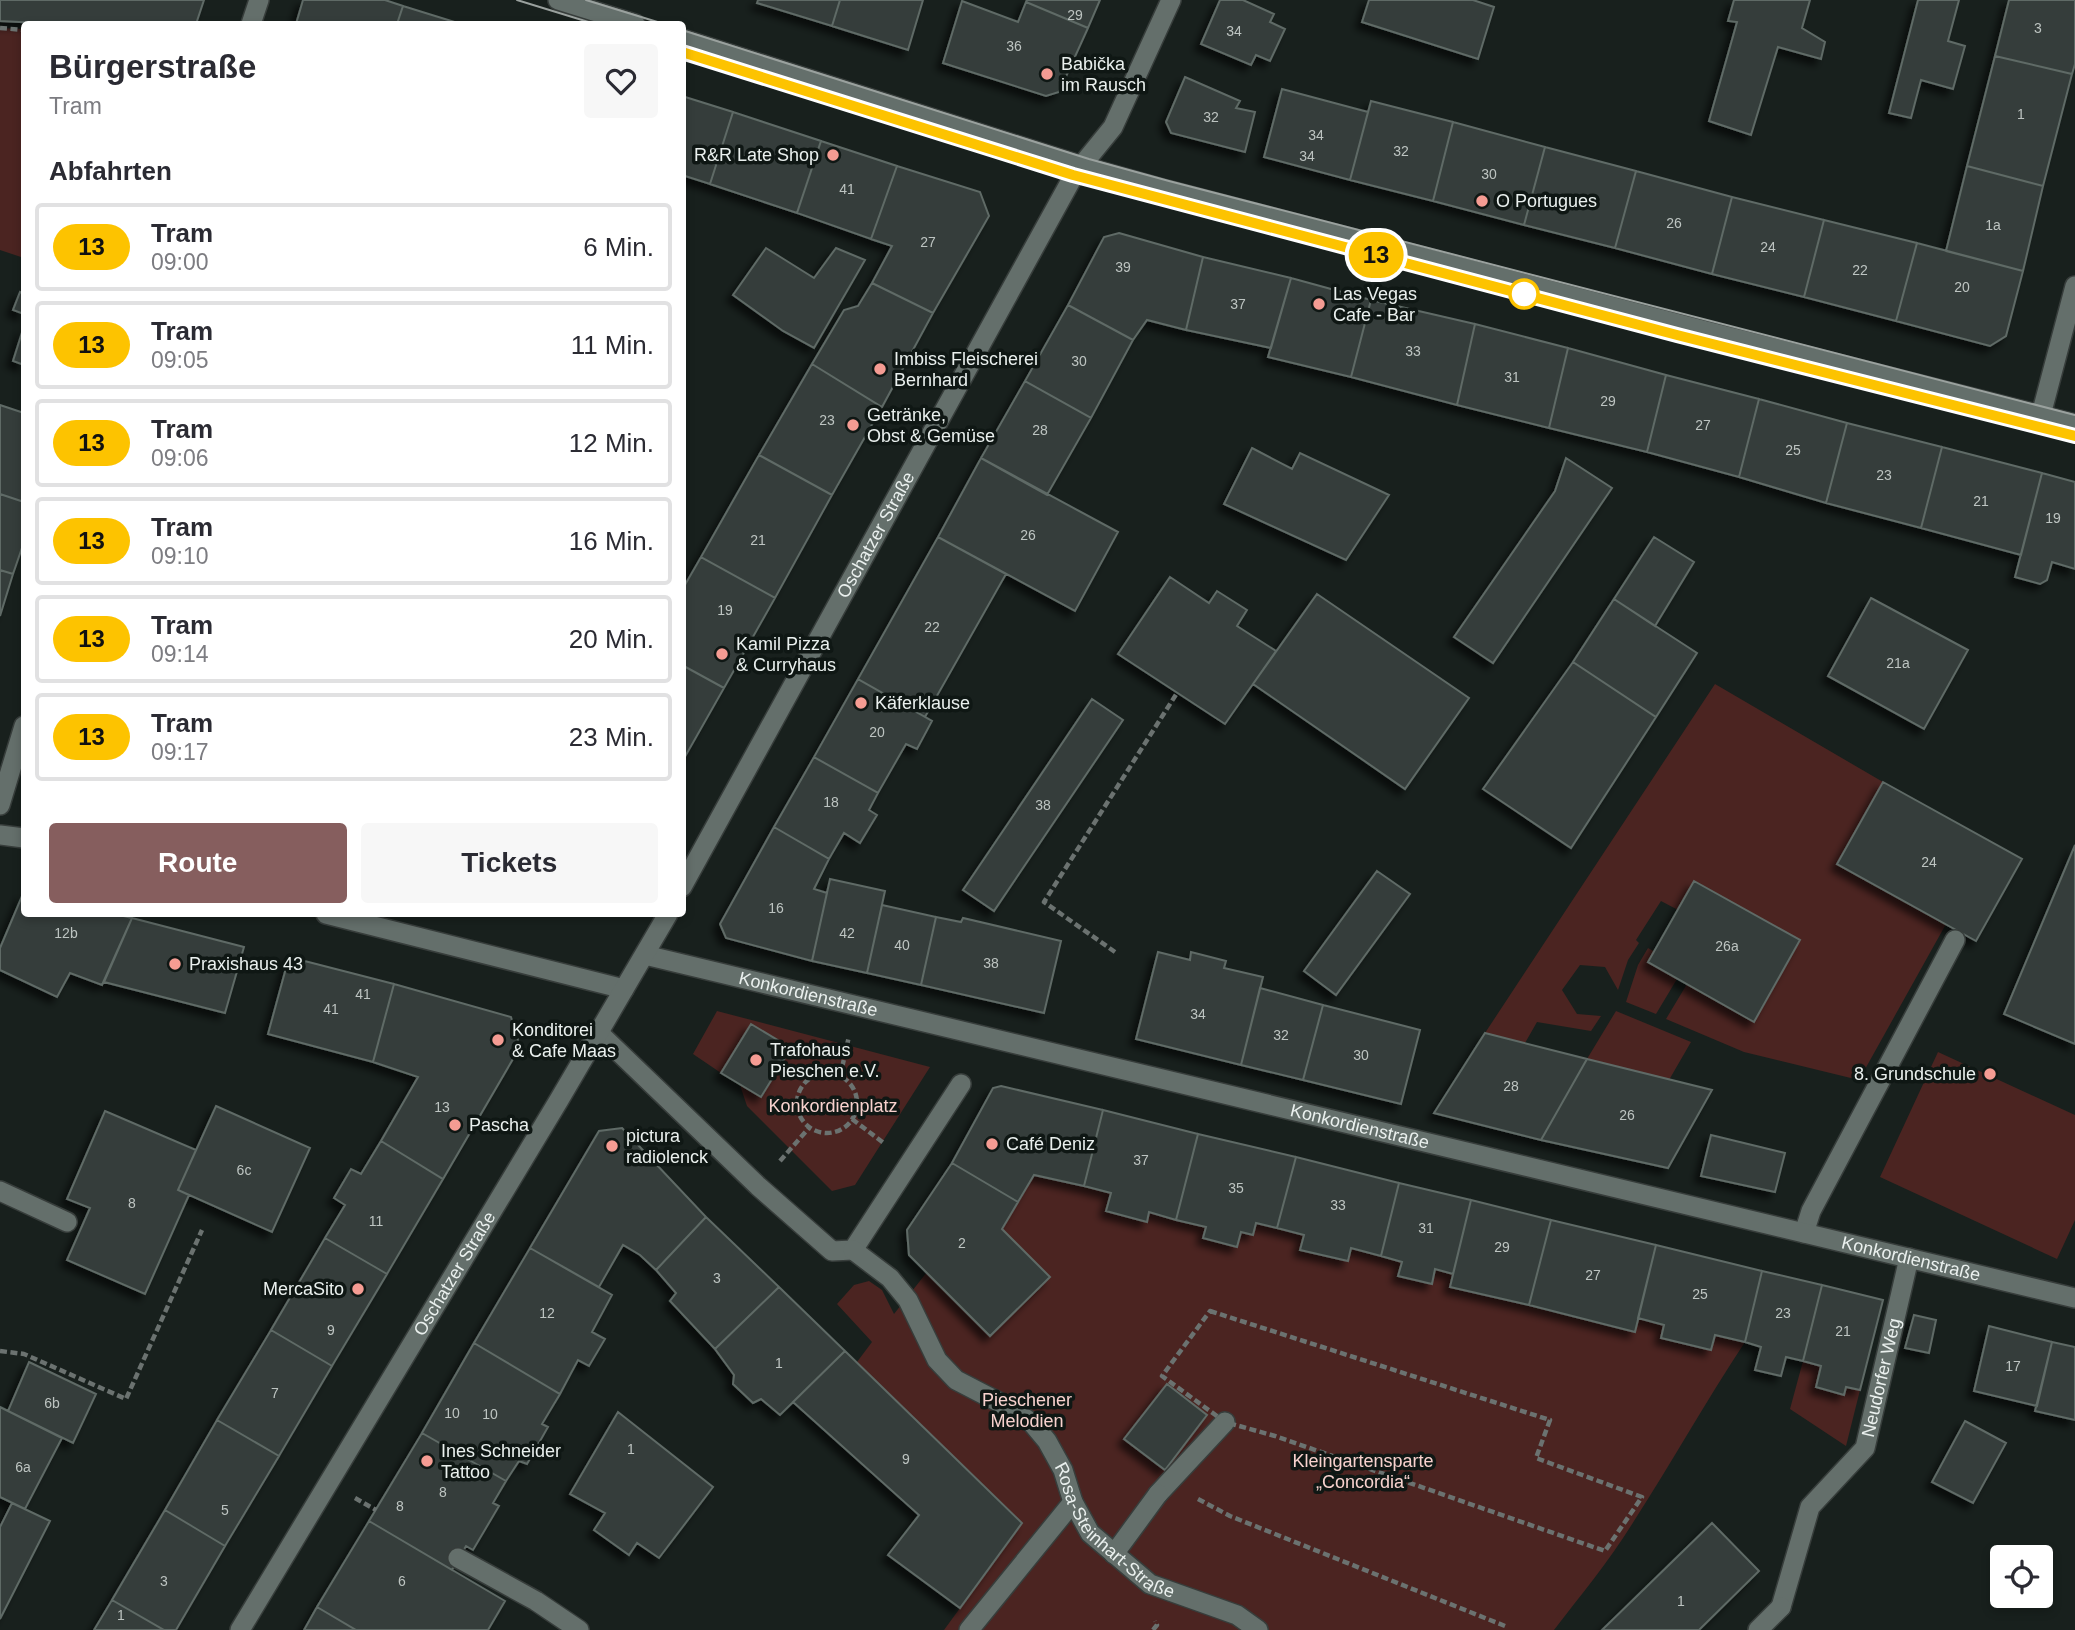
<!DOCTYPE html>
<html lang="de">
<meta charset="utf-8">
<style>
:root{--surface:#fff;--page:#f7f7f7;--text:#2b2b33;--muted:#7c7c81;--line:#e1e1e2;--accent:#865e5e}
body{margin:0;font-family:Arial,sans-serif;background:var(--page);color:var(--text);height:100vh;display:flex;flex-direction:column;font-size:26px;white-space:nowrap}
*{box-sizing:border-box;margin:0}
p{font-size:23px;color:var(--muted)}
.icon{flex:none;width:38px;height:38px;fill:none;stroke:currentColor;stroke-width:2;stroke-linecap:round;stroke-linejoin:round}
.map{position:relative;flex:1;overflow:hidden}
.drawer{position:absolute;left:21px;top:21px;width:665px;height:896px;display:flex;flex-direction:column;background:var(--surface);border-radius:7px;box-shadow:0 4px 10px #0003}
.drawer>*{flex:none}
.badge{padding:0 14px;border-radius:23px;font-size:24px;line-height:46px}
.fabs{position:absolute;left:1990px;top:1545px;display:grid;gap:14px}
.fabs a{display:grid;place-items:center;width:63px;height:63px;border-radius:7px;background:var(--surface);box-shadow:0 4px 10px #0003;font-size:35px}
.map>.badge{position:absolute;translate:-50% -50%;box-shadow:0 0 0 4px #fff}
h2{padding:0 28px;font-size:26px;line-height:63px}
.round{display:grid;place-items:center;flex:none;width:74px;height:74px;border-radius:7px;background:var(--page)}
.headline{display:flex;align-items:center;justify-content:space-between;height:119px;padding:0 28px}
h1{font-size:33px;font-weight:700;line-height:52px}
.action{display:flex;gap:14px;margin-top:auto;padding:14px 28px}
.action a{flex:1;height:80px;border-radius:7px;background:var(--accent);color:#fff;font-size:28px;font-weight:700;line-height:80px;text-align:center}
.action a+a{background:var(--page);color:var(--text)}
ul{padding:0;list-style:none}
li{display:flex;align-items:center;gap:21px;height:88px;margin:0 14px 10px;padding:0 14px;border:4px solid var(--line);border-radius:7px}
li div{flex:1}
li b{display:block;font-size:26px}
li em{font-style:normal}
li .badge{min-width:77px;font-weight:700;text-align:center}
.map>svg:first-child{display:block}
.green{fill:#4b2421}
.building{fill:#353e3b;stroke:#5f6a66;stroke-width:2;filter:url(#shadow)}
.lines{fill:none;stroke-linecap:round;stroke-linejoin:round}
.service-casing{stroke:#373d3b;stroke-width:22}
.minor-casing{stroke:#373d3b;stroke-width:22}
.tertiary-casing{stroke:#373d3b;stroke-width:22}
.path{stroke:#6b7270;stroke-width:4.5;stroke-dasharray:7 3.5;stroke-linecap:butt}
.service{stroke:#646f6b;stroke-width:19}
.minor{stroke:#646f6b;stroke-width:19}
.tertiary{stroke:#646f6b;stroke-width:19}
.tram{stroke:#9aa19e;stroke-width:2}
.line-casing{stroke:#fff;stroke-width:16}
.line{stroke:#fdc300;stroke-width:10}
.poi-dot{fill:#f59c93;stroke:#0f1714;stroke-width:2.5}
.stop-dot{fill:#fff;stroke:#fdc300;stroke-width:3.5}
.labels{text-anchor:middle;stroke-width:7;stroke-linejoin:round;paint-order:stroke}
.number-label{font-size:14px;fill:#bdc4c1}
.poi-label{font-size:18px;fill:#eaf0ee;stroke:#0f1714;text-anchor:start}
.street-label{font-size:18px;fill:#eaf0ee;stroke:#0f1714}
.park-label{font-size:18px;fill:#f8d2ce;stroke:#0f1714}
</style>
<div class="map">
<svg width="2075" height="1630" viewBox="0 0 2075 1630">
<defs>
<filter id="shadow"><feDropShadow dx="-6" dy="6" stdDeviation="3.5" flood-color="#0009"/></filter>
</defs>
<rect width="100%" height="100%" fill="#18201d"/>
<path class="green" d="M0,28L24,29V258L0,250Z
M1715,684L1883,782L1837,864L1946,924L1859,1080L1744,1052L1666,1019L1687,984L1799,940L1695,881L1678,910L1661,901L1636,940L1639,943L1628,960L1618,990L1605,967L1580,965L1562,990L1577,1014L1601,1016L1591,1031L1537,1022L1525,1043L1485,1033Z
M1648,948L1655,952L1649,962L1677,979L1656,1014L1626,1002L1638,965Z
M717,1011L930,1067L855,1185L832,1191L747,1106L740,1085L762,1097L790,1048L751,1024L721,1073L693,1054Z
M1616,1011L1691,1042L1669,1080L1587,1059Z
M1938,1052L2075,1115V1220L2057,1259L1880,1177Z
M1034,1175L1111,1193L1107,1211L1147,1222L1149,1212L1206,1227L1203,1238L1236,1247L1241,1232L1253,1234L1256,1223L1304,1235L1301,1250L1347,1261L1351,1248L1402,1262L1399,1276L1431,1284L1435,1269L1453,1274L1451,1287L1635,1332L1638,1318L1745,1342C1706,1401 1672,1462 1634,1521C1610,1560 1581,1595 1554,1630H944L1022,1523L857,1362L872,1342L837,1304L854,1285L869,1281L882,1290L894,1314L927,1272L1036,1291L1049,1276L1002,1229Z
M1803,1361L1821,1366L1816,1388L1844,1395L1846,1387L1860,1390L1846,1446L1790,1409Z"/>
<path class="building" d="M0,0H204L196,24H60L0,21Z
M303,0H385L403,6L397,24H296Z
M758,0H840L832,26L757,3Z
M840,0H923L908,50L832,26Z
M1027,0H1100L1088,28L1026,2Z
M1220,0H1243L1274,14L1270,22L1285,29L1270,61L1256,55L1251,65L1201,44Z
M1369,0H1473L1494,7L1478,59L1362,22Z
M1734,0H1810L1802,28L1825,42L1821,59L1778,47L1751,135L1709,121L1737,22L1728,21Z
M1918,0H1959L1948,41L1965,46L1953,89L1921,80L1911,118L1889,113Z
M2009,0H2075V64L2072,74L1995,56Z
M962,1L1018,22L1026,2L1088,28L1059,92L1046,96L943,63Z
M403,6L461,24H397Z
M1995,56L2072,74L2043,186L1967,166Z
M1185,77L1240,101L1236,108L1255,112L1245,152L1171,133L1166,122Z
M1282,89L1368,112L1350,180L1264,157Z
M682,96L733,112L710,184L682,175Z
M1371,101L1453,122L1433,201L1350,180Z
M733,112L821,141L797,213L710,184Z
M1453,122L1545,147L1524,225L1433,201Z
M821,141L897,166L871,239L797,213Z
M1545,147L1636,171L1615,248L1524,225Z
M897,166L980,192L989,216L933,313L872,283L892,246L871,239Z
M1967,166L2043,186L2023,271L1946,251Z
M1636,171L1732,197L1712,274L1615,248Z
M1732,197L1824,220L1804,297L1712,274Z
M1824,220L1917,243L1896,321L1804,297Z
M1119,233L1203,257L1186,330L1147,320L1133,340L1068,305L1104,237Z
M1917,243L2023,271L2006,336L1990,346L1896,321Z
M766,248L814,278L836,248L865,260L814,348L783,331L733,295Z
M1203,257L1291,278L1271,348L1186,330Z
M1291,278L1371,300L1351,377L1268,357Z
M872,283L933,313L882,407L812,364L844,310L858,306Z
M20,292L24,294V314L13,310Z
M1371,300L1475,324L1457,405L1351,377Z
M1068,305L1133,340L1091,418L1025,381Z
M1475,324L1568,348L1549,428L1457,405Z
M24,326V365L13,361Z
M1568,348L1666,375L1647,452L1549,428Z
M812,364L882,407L832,495L759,455Z
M1666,375L1759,399L1739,477L1647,452Z
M1025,381L1091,418L1047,495L981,458Z
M1759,399L1847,423L1826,503L1739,477Z
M0,405L24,413V502L0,494Z
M1847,423L1942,447L1921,528L1826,503Z
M1942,447L2042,473L2021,555L1921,528Z
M1252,448L1292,469L1300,453L1389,495L1346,560L1224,504Z
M759,455L832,495L775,598L701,557Z
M981,458L1118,532L1075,611L938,537Z
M1566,458L1612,488L1493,663L1454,637L1555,491Z
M2042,473L2075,482V569L2052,562L2047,580L2040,584L2015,577Z
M0,494L24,502V542L13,574L0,570Z
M938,537L1006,574L925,717L858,679Z
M1654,537L1694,562L1655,626L1614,599Z
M701,557L775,598L724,688L682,665V590Z
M0,570L13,574L0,616Z
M1170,577L1209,603L1217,591L1247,610L1237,626L1276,651L1225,724L1118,654Z
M1317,594L1469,698L1405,789L1253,684Z
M1871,598L1968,650L1924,729L1828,676Z
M1614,599L1697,653L1656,717L1573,662Z
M1573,662L1656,717L1571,848L1483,789Z
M682,665L724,688L682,762Z
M858,679L932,721L917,749L906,744L878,793L814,757Z
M1092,699L1123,720L994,911L963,890Z
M814,757L878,793L869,810L877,815L860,843L844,833L829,859L774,827Z
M1883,782L2022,859L1976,941L1837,864Z
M774,827L829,859L814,889L827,893L812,961L726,938L720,924Z
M2075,845V1044L2004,1014Z
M1377,871L1410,894L1336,995L1304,971Z
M830,879L885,891L867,973L812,961Z
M1694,881L1800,940L1754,1022L1648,962Z
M24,894V914H115L132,918L102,985L70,973L57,997L0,970V948L22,896Z
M882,905L936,917L921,985L867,973Z
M936,917L961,922L963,918L1061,941L1044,1013L921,985Z
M132,918L244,947L225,1013L104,982Z
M1158,952L1190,960L1191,952L1226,961L1224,968L1263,977L1241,1065L1136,1039Z
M289,957L394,984L373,1062L268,1034Z
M394,984L511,1017L520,1047L443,1179L381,1141L418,1077L373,1062Z
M1260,988L1323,1005L1303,1080L1241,1065Z
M1323,1005L1420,1030L1401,1104L1303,1080Z
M751,1024L791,1048L761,1097L721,1073Z
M1485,1033L1587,1059L1541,1140L1434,1113Z
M1587,1059L1712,1090L1668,1168L1541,1140Z
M1001,1086L1103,1110L1084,1186L1034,1175L1018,1202L952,1163L993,1088Z
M216,1106L310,1148L272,1232L178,1190Z
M1103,1110L1198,1134L1176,1220L1149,1212L1147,1222L1106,1211L1111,1193L1084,1186Z
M105,1111L196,1150L178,1190L189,1195L145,1294L67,1260L90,1208L67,1199Z
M622,1128L706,1217L656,1270L640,1255L623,1245L599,1287L530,1248L599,1131Z
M1198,1134L1296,1157L1277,1228L1256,1223L1253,1235L1241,1232L1237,1247L1203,1238L1206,1227L1176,1220Z
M1711,1135L1785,1153L1775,1192L1701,1176Z
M381,1141L443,1179L387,1274L325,1238L345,1205L334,1198L351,1169L361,1174Z
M1296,1157L1399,1183L1381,1256L1351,1248L1348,1261L1300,1250L1304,1235L1277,1228Z
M952,1163L1018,1202L1002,1229L1050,1277L990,1336L909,1255L907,1230Z
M1399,1183L1471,1200L1453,1274L1435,1269L1432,1284L1398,1276L1402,1262L1381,1256Z
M1471,1200L1551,1220L1529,1305L1450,1287Z
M706,1217L779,1287L715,1349L670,1301L676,1293L656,1270Z
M1551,1220L1656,1245L1635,1332L1529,1305Z
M325,1238L387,1274L332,1366L271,1330Z
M1656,1245L1762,1271L1745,1342L1715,1335L1711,1350L1661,1338L1664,1325L1638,1318Z
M530,1248L612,1295L592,1332L605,1339L589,1366L578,1360L560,1394L474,1343Z
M1762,1271L1822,1285L1803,1361L1786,1357L1781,1376L1755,1370L1761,1347L1745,1342Z
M1822,1285L1883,1300L1860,1390L1846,1387L1844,1395L1816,1387L1821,1366L1803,1361Z
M779,1287L845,1351L780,1415L761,1399L753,1403L733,1384L734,1375L715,1349Z
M1914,1315L1936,1320L1929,1353L1905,1348Z
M1989,1326L2052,1342L2037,1406L1974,1391Z
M271,1330L332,1366L279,1456L217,1420Z
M2052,1342L2075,1347V1420L2035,1411Z
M474,1343L560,1394L542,1424L548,1427L527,1464L519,1461L506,1481L422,1433Z
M845,1351L1022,1523L960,1608L888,1555L919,1515L793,1402Z
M29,1362L96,1394L73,1443L8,1411Z
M1167,1384L1207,1415L1165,1470L1124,1439Z
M0,1407L62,1438L25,1509L0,1497Z
M618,1412L713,1487L659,1558L637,1543L629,1555L594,1530L605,1513L570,1494Z
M217,1420L279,1456L225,1546L165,1510Z
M1965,1421L2006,1443L1973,1503L1932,1482Z
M422,1433L506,1481L493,1503L499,1506L473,1550L466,1546L452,1570L369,1521Z
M12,1503L50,1521L0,1619V1527Z
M165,1510L225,1546L176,1630H164L112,1600Z
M369,1521L505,1601L488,1630H356L317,1607Z
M1712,1523L1759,1571L1699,1630H1602Z
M112,1600L164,1630H94Z
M317,1607L356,1630H304Z"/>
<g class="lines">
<defs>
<g id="service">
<path d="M0,1191L67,1222"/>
<path d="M1804,1233L1811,1211L1955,940"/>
<path d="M1158,1494L1225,1422"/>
<path id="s1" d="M1781,1607L1810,1507L1865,1448L1909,1258"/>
</g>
<g id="minor">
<path d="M251,24L259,0"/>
<path d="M2041,415L2075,286"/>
<path d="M0,805L24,726"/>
<path d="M0,835L24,838"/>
<path id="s2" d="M682,887L1074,175L1113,127L1171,0"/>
<path d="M326,914L624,989"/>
<path id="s3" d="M645,955L2075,1298"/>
<path d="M599,1033L758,1186L832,1251L853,1250L961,1084"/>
<path id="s4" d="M853,1250L890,1278L908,1300L937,1360L956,1380L1010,1408L1032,1423L1047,1441L1063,1470L1073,1502L1090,1533L1150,1584L1237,1615L1258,1630"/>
<path d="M1114,1554L1158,1494"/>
<path d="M458,1558L536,1601L579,1630"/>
<path id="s5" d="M240,1630L559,1100L668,914"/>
<path d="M969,1630L1073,1502"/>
<path d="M1758,1630L1781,1607"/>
</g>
<path id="tertiary" d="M558,0L635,24
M682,39L1082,166L1166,190L1706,331L2075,424"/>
</defs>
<use href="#service" class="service-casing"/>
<use href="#minor" class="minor-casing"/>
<use href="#tertiary" class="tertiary-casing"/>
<path class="path" d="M0,28L24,30
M1115,952L1044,902L1177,693
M797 1103a30 30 0 1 1 60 0a30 30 0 1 1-60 0Z
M840,1077L849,1036
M852,1119L885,1144
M780,1161L809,1128
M1210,1311L1550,1420L1536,1458L1642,1497L1605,1551L1275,1436L1225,1422L1162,1376Z
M0,1351L24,1354L126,1399L202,1230
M355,1498L376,1510
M1198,1499L1230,1516L1505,1626
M1153,1630L1157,1625L1155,1621"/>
<use href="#service" class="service"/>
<use href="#minor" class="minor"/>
<use href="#tertiary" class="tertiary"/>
<path class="tram" d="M517,0L595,24
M586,0L664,24
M682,30L1089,159L1169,181L2075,415
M682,52L1074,175L1703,342L2075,436"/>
</g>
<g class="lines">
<defs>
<path id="line" d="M682,52L1073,175L1677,335L2075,436"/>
</defs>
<use href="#line" class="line-casing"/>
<use href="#line" class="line"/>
</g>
<g class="poi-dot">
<circle cx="1047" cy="74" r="7"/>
<circle cx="833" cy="155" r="7"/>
<circle cx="1482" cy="201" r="7"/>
<circle cx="1319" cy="304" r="7"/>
<circle cx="880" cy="369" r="7"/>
<circle cx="853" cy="425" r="7"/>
<circle cx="722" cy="654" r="7"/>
<circle cx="861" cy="703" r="7"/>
<circle cx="175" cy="964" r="7"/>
<circle cx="498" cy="1040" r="7"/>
<circle cx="756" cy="1060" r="7"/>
<circle cx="1990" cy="1074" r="7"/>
<circle cx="455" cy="1125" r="7"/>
<circle cx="992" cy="1144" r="7"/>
<circle cx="612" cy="1146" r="7"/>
<circle cx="358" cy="1289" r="7"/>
<circle cx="427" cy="1461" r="7"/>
</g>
<circle class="stop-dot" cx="1524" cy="294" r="14"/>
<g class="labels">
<g class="number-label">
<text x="1075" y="20">29</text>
<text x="2038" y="33">3</text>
<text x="1234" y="36">34</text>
<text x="1014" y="51">36</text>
<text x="2021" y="119">1</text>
<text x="1211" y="122">32</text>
<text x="1316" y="140">34</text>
<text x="1401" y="156">32</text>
<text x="1307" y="161">34</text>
<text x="1489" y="179">30</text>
<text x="847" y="194">41</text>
<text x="1674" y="228">26</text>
<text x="1993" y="230">1a</text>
<text x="928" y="247">27</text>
<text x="1768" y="252">24</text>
<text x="1123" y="272">39</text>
<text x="1860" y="275">22</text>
<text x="1962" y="292">20</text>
<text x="1238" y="309">37</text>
<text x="1413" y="356">33</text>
<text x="1079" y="366">30</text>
<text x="1512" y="382">31</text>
<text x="1608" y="406">29</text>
<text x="827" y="425">23</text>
<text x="1703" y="430">27</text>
<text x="1040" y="435">28</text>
<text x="1793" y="455">25</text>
<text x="1884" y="480">23</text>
<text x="1981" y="506">21</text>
<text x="2053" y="523">19</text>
<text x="1028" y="540">26</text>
<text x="758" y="545">21</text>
<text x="725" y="615">19</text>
<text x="932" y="632">22</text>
<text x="1898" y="668">21a</text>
<text x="877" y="737">20</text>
<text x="831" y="807">18</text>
<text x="1043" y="810">38</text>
<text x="1929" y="867">24</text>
<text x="776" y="913">16</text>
<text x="66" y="938">12b</text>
<text x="847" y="938">42</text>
<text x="902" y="950">40</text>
<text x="1727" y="951">26a</text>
<text x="991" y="968">38</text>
<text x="363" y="999">41</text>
<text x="331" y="1014">41</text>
<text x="1198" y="1019">34</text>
<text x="1281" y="1040">32</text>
<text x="1361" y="1060">30</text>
<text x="1511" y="1091">28</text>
<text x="442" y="1112">13</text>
<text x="1627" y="1120">26</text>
<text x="1141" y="1165">37</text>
<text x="244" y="1175">6c</text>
<text x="1236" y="1193">35</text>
<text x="132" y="1208">8</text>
<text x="1338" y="1210">33</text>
<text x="376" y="1226">11</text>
<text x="1426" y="1233">31</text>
<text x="962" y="1248">2</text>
<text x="1502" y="1252">29</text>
<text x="1593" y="1280">27</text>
<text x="717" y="1283">3</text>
<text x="1700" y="1299">25</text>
<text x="547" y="1318">12</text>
<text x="1783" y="1318">23</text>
<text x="331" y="1335">9</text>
<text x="1843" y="1336">21</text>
<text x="779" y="1368">1</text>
<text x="2013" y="1371">17</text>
<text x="275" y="1398">7</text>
<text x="52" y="1408">6b</text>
<text x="452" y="1418">10</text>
<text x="490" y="1419">10</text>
<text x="631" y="1454">1</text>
<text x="906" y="1464">9</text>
<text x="23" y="1472">6a</text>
<text x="443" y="1497">8</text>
<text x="400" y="1511">8</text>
<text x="225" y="1515">5</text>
<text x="164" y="1586">3</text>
<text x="402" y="1586">6</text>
<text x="1681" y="1606">1</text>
<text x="121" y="1620">1</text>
</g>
<g class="poi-label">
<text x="1061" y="70">Babička<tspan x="1061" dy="21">im Rausch</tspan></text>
<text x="819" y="161" text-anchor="end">R&amp;R Late Shop</text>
<text x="1496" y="207">O Portugues</text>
<text x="1333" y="300">Las Vegas<tspan x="1333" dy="21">Cafe - Bar</tspan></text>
<text x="894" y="365">Imbiss Fleischerei<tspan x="894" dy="21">Bernhard</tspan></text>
<text x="867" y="421">Getränke,<tspan x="867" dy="21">Obst &amp; Gemüse</tspan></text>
<text x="736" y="650">Kamil Pizza<tspan x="736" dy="21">&amp; Curryhaus</tspan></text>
<text x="875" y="709">Käferklause</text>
<text x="189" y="970">Praxishaus 43</text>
<text x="512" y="1036">Konditorei<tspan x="512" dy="21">&amp; Cafe Maas</tspan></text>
<text x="770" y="1056">Trafohaus<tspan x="770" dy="21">Pieschen e.V.</tspan></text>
<text x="1976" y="1080" text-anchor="end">8. Grundschule</text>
<text x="469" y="1131">Pascha</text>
<text x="626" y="1142">pictura<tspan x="626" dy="21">radiolenck</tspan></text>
<text x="1006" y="1150">Café Deniz</text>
<text x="344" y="1295" text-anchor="end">MercaSito</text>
<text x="441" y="1457">Ines Schneider<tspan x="441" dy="21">Tattoo</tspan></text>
</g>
<g class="street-label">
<text dy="6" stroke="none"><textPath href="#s2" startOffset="402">Oschatzer Straße</textPath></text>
<text dy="6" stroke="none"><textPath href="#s3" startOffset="168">Konkordienstraße</textPath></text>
<text dy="6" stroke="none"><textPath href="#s3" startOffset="735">Konkordienstraße</textPath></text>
<text dy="6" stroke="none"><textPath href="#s3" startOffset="1302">Konkordienstraße</textPath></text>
<text dy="6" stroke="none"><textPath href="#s5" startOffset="416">Oschatzer Straße</textPath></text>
<text dy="6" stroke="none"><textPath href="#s1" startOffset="257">Neudorfer Weg</textPath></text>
<text dy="6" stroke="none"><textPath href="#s4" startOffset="396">Rosa-Steinhart-Straße</textPath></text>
</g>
<g class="park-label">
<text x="833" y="1112">Konkordienplatz</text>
<text x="1027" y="1406">Pieschener<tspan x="1027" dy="21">Melodien</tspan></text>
<text x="1363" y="1467">Kleingartensparte<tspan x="1363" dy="21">„Concordia“</tspan></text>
</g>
</g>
</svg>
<div class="fabs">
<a><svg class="icon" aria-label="locate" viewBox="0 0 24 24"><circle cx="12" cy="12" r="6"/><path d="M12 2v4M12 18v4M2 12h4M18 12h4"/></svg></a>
</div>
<b class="badge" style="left:1376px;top:255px;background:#fdc300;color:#111">13</b>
<section class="drawer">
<div class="headline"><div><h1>Bürgerstraße</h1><p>Tram</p></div><a class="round"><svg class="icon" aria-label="heart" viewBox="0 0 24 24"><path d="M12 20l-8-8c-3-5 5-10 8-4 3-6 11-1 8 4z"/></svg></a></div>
<h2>Abfahrten</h2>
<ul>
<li><span class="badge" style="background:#fdc300;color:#111">13</span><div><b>Tram</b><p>09:00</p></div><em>6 Min.</em></li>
<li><span class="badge" style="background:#fdc300;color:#111">13</span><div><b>Tram</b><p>09:05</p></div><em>11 Min.</em></li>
<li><span class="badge" style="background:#fdc300;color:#111">13</span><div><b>Tram</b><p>09:06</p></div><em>12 Min.</em></li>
<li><span class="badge" style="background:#fdc300;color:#111">13</span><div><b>Tram</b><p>09:10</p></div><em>16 Min.</em></li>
<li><span class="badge" style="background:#fdc300;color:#111">13</span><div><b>Tram</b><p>09:14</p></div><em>20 Min.</em></li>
<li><span class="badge" style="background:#fdc300;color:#111">13</span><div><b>Tram</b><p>09:17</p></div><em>23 Min.</em></li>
</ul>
<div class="action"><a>Route</a><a>Tickets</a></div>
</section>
</div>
